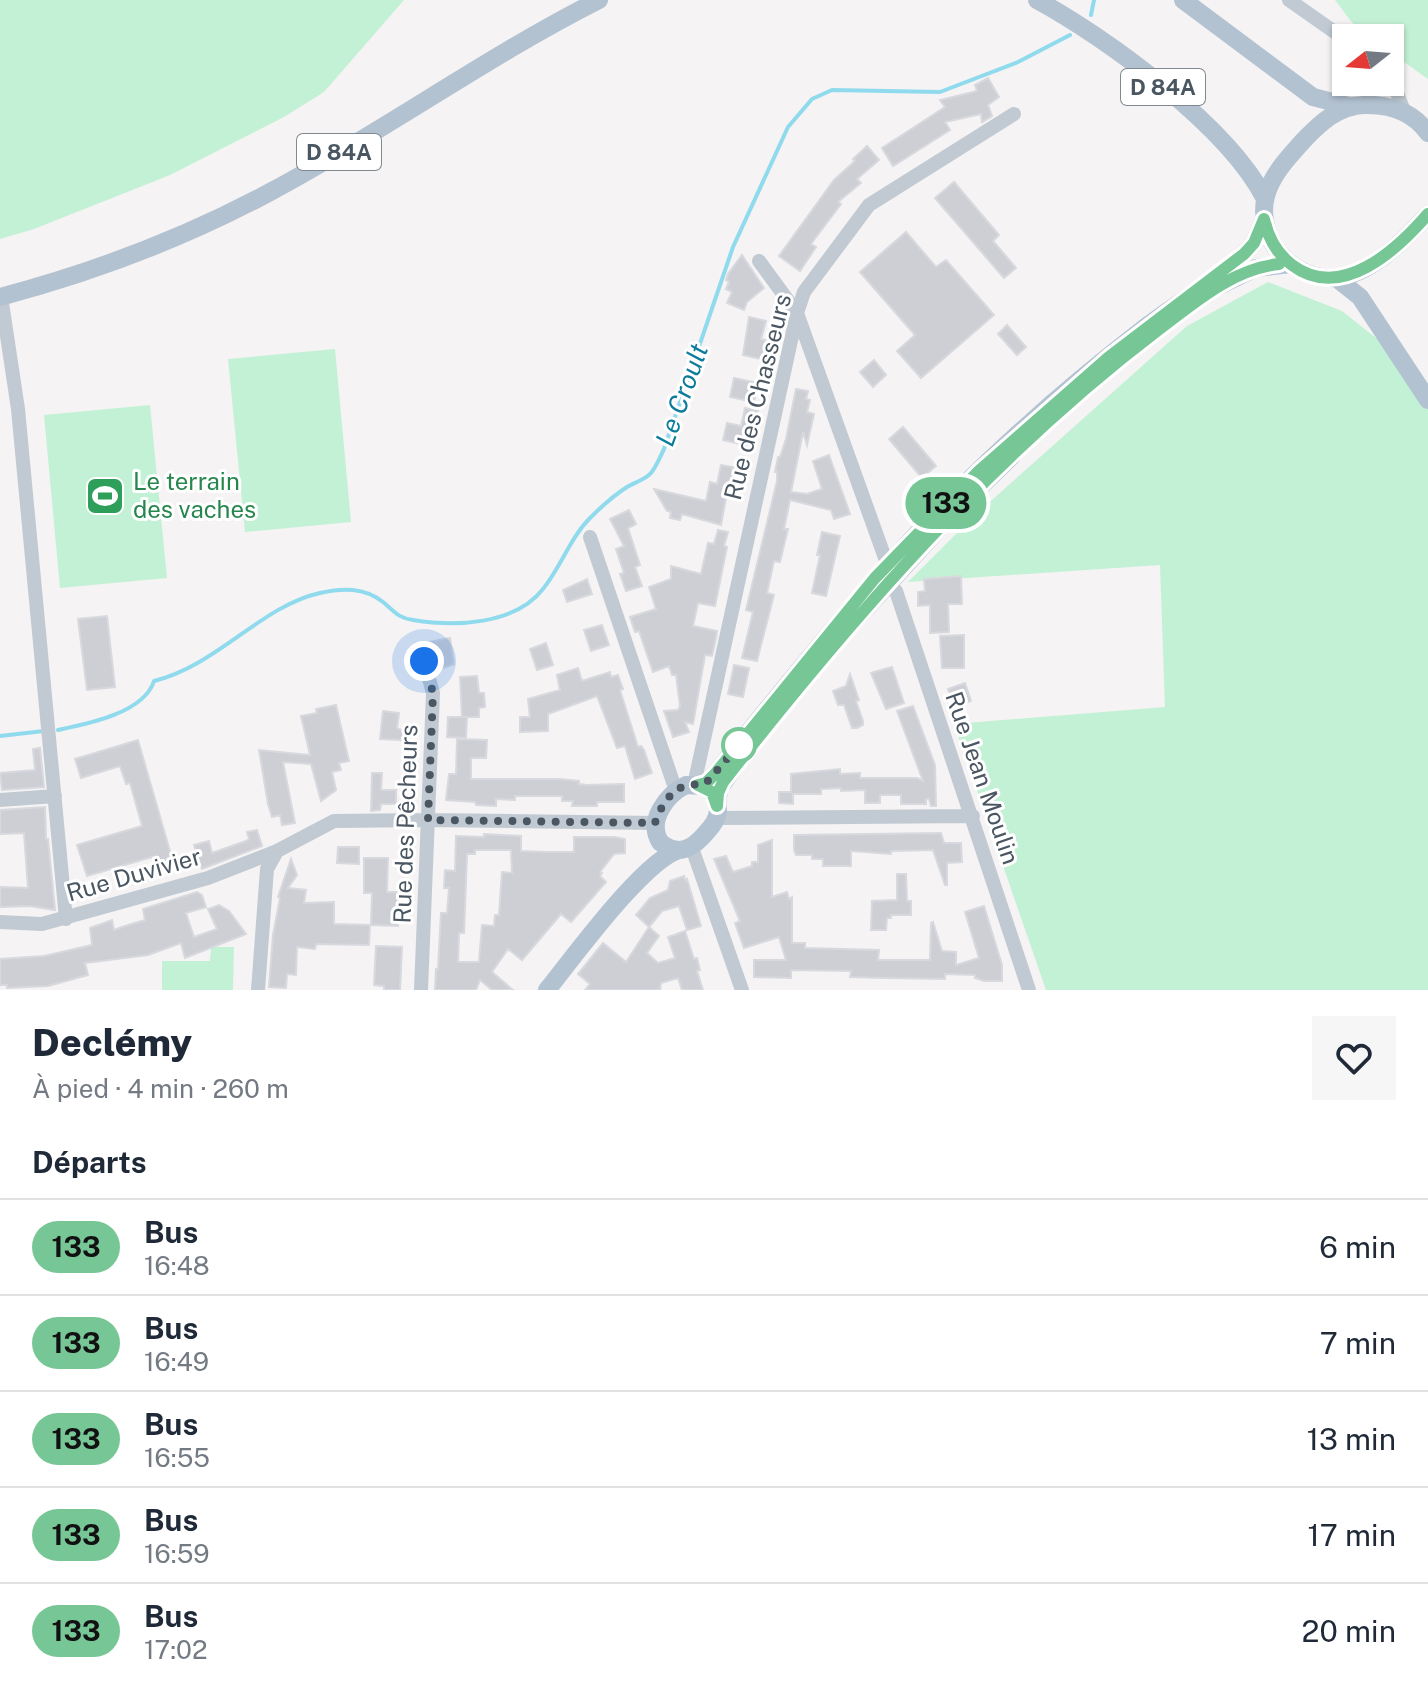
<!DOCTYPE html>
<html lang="fr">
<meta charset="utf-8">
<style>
:root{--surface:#fff;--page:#f6f6f7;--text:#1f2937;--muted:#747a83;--line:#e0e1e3}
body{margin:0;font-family:"Public Sans",sans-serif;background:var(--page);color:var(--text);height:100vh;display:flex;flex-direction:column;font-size:30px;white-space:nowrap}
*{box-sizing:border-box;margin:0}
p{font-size:26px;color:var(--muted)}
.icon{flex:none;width:44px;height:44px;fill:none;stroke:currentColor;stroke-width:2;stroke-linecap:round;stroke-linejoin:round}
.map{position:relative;height:990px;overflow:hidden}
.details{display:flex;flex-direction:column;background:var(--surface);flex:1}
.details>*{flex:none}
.badge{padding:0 16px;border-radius:26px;font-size:28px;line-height:52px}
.needle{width:52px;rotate:253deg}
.fabs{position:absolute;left:1332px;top:24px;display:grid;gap:16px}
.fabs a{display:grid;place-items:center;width:72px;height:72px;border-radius:0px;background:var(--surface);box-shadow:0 2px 6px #0004;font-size:40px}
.you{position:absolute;width:40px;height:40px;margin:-20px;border:6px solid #fff;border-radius:50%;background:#1a73e8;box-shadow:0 0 0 12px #1a73e833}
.map>.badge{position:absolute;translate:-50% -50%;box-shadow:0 0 0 4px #fff}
h2{padding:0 32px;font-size:30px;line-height:72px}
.round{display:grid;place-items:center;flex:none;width:84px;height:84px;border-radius:0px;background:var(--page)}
.head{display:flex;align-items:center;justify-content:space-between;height:136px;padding:0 32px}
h1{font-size:38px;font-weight:800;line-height:60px}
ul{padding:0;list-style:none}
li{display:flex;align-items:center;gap:24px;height:96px;padding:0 32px;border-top:2px solid var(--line)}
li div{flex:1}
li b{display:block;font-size:30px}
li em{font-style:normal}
li .badge{min-width:88px;font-weight:700;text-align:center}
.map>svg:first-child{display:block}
.green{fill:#c3f1d5}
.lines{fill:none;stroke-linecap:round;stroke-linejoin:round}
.stream{stroke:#90daee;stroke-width:4}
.building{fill:#cdcfd5;stroke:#d7d9de;stroke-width:2;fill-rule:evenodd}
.minor{stroke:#c1cad2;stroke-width:14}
.major{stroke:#b3c2d1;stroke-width:18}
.line-casing{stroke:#fff;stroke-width:18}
.line{stroke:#77c695;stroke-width:12}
.walk{stroke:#4a5661;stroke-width:8;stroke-dasharray:0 14.4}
.stop-dot{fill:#fff;stroke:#77c695;stroke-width:4}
.labels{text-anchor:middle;stroke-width:6;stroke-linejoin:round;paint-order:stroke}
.shield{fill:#fff;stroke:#808990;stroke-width:2}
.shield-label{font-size:22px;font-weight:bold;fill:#4a5661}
.street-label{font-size:24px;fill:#4a5661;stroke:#fff}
.leisure-label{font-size:24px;fill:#27864d;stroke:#fff;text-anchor:start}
.water-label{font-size:26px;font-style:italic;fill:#0c7c9b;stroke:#fff}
</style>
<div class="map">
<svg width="1428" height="990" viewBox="0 0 1428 990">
<rect width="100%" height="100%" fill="#f5f3f3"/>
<path class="green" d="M0,0H404L324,92L284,117L170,175L34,229L0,239Z
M1335,0H1428V79L1390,52V38C1358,38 1354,24 1335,0Z
M1268,282L1342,311L1395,353L1428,395V990H1046L954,724L1165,707L1160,565L908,582L974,516L1187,326Z
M335,349L351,522L245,532L228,359Z
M150,405L167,578L60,588L44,415Z
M211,947H234L233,990H162V961H210Z"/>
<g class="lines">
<path class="stream" d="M1091,15L1094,0
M58,730C87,724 144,713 154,681C218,665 261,606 320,593C342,588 364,587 383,602C394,611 398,618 413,620C455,627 515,625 543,589C561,567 570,538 590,518C602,506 613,496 627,487C634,483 643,480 649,475C655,470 660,457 664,449L733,247L788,127L812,99L832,90L940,92L1018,62L1070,35
M0,736L44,731"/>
</g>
<path class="building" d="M988,78L999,97L988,105L992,116L982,122L981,114L945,122L950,130L893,166L882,148L945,107L940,100L977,91L975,85Z
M867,146L879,160L857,179L861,183L838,202L841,204L811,244L816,247L800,271L779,256L834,180L855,161L853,159Z
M954,182L999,235L993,241L1016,268L1004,278L935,198Z
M906,232L936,267L946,260L994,315L921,378L897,351L915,335L860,272Z
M742,255L764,288L747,302L744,310L727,303L732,292L726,289L729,282L726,280L728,274Z
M749,317L766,321L761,339L769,341L765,360L743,355Z
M1007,325L1026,347L1017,355L998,334Z
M874,360L886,375L873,387L860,372Z
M734,378L758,383L754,402L730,397Z
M796,389L808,391L806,399L810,400L807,412L814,414L807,445L803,432L791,492L807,494L822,489L813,461L829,455L850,514L834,519L831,510L790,500L784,529H788L780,562L774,561L767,593L774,595L757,661L742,658L753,612L746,610L777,481V472H775L778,457H780L786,439Z
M745,408L758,411L749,446L723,440L727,423L741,426Z
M903,427L936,466L922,478L889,439Z
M721,465L744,469L740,484L729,482L721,525L682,514L680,520L670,518L671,512L667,511L654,489L706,501L710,482L717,484Z
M629,510L636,524L628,528L640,565L635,567L642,586L626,591L620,574L624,573L616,549L624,546L610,519Z
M718,530L728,532L724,546L727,547L715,606L698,603L693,626L717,631L716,638L712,656L705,655L693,724L685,722L689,732L673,737L664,711L678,710L680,706L676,675H672L669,666L653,672L639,631L635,632L630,617L656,609L649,587L671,579V566L701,574L708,543L714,544Z
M822,532L840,536L826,596L812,593L820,555H817Z
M961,576L962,604H948L949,632L930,633V605L918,606V592L925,591L924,579Z
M587,579L592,594L567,602L563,590Z
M107,616L115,687L87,690L78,619Z
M602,625L609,645L591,651L584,630Z
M964,635V668H942L940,636Z
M450,638L454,664L437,670L433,658L427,651L424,643Z
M546,643L553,665L537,670L530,649Z
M734,665L749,668L743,697L728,694Z
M892,667L904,703L886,709L871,673Z
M578,668L582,681L610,672L611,677L618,675L623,689L620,690L638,747L641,746L644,750L652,773L635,779L625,746L617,748L597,696L548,714V731L520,732V717H530L528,699L560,690L557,675Z
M850,674L859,700L856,701L863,721V725L857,728H852L844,705H838L833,691L846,686Z
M477,676L479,693H484L485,707L479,708V717H462L460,677Z
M965,683L971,701L954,707L948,689Z
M336,705L349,761L339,763L341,770L332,772L336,790L321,801L311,764L283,762L295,823L282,825L280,815L272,817L268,804L259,750L310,755L301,716L317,713L316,709Z
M913,706L935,765L936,806H931L929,799H926V804H901V795H880V803H865V790L841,791V788L821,789V794H793V804L779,803V792H791V774L840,769V774L860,773V778H917L923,781L897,711Z
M383,711L399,713L397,728L403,731L404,735L401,740L380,739Z
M448,717H467L466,738L447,737Z
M457,739L487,740L486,758H471V779H559L579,781V784L587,785L624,784V802H597V806H572L573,801H562V796H515V800L496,799V806L476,805L475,802L446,800L449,774H456Z
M138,740L174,865L156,870L152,857L87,876L77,845L142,826L130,783L126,784L120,766L81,778L75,759Z
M40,748L44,787L2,790L0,773L35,770L33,749Z
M372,773H382L381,790H396V804H381L380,810L371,811Z
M45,807L46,839H48L55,910L29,906L0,907V887L28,888L24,833L0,834V810Z
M257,830L262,846L202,869L194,845L209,841L212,853L246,841L249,839L247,832Z
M941,833L944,843H961L962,862L947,863V885H945L933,850L891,851V854L851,851V866H823V859H812V855H796L794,850V835Z
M484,834L521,836V851L547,852H574V837H614L625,839V853L614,854L600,872L602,873L600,876L606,882L571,922L561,914L522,960L508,949L492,972L513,990H492L480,980L476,990H435L436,969H438L441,913H447L449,888H444L445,870L455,871L456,836L484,837ZM475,850H511L512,873L502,872L499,915H495L494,926L482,925L479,962H458L459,933H464L467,854H475Z
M772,840V897L787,892L789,899L792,897V943H805V948L879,950L878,960H930L931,923L933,922L942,951L956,952V965L979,958L965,912L984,906L1002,965V981H984L975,978V975L945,974V979L885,978L850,977L851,971L791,970V978L754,977V960H786L779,937L744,948L735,923L740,921L714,859L726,856L733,872L752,866V862H758V845Z
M338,847H359V864L337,863Z
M364,858H388L387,892H409L408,907H399L398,926L371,925L372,893H364Z
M291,859L297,875L288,888L306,890L304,903L334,902V924L370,925L369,945L316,944L315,949L297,947L296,975L287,974L286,988L269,987L273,935L280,898L278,897Z
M897,874H906L907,901H911V915H891V918H887L886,930H871L872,901L897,900Z
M684,876L685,880L687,879L701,926L687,930L679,906L662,911L649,927L659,936L647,953L658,963L675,958L668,937L685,931L694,959L697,958L700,970L697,971L703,990H682L678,978L661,983L660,990H585L590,984L578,974L603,943L626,962L649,927L636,915L650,898L668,890L670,881Z
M197,892L202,895L206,907L186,913L194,937L217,929L208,909L219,905L229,911L246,934L185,958L181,943L148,955L85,963L88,975L48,986L7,988V985H0V959L44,956L92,945L90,928L112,920L114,930L125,926L145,920L143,909Z
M376,946L402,947L400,990H384V986L374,985Z"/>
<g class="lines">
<path class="minor" d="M1289,0L1346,40
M1390,75L1404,111
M1365,105L1375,82
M759,261L797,313L889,569L887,572
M1,296L18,409L66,919
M590,537L676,791
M888,584L896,591L1029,990
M694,785L797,313L804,292L869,205L1014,114
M0,800L55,796
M716,818L973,816
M692,848L742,990
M0,922L42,924L208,878L277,851L334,821L428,820L655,823
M258,990L267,869L277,851
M421,990L433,693L424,661"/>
<path class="major" d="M1037,0C1107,38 1229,127 1265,199
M1183,0L1313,97L1352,107
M1428,133C1413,112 1390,104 1364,105C1338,106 1320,123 1303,141C1288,158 1272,174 1266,196C1254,243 1300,288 1346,276C1377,268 1407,238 1428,214
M1336,278L1360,297L1428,400
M1217,287L1256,268L1290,264
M0,297C94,272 187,237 272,191C383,132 486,57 599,0
M853,623L952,514L1012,456
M686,785L701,786L712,792C715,798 718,804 718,811C717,821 711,827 705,834C692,849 678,857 660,842C647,821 666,795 686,785Z
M698,785L706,783L715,774C808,659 899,543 1008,443C1052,402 1099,363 1147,326C1179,302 1214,281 1244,254L1254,243L1264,219
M717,806L719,789L733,769
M547,990C573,958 644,860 679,850"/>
</g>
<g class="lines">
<defs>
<path id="line" d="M1279,264C1232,269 1194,303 1158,330C991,457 852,617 723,782L718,793L717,806L712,792L698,785L706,783L715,774L875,578L979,471L1109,357L1244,254L1254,243L1264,219C1268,237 1277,254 1292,265C1341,302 1397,250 1428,214"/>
</defs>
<use href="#line" class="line-casing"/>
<use href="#line" class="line"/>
<path class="walk" d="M424,661L433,693L428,820L655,823C659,810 670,790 685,786C692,784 699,785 706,783L739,745"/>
</g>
<defs>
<symbol id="stadium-square" viewBox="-11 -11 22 22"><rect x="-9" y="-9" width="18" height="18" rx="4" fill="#2e9e5b" stroke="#fff"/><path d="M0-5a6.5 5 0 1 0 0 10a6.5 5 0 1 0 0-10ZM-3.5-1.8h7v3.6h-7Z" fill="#fff"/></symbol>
</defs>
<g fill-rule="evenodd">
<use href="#stadium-square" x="83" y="474" width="44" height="44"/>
</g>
<circle class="stop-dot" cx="739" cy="745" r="16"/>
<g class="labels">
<g class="shield">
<rect x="1121" y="69" width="84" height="36" rx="6"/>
<rect x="297" y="134" width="84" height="36" rx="6"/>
</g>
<g class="shield-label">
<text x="1163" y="95">D 84A</text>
<text x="339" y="160">D 84A</text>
</g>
<g class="street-label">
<text transform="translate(758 397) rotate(-76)" y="8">Rue des Chasseurs</text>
<text transform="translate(982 778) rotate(71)" y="8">Rue Jean Moulin</text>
<text transform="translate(406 824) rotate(-88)" y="8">Rue des Pêcheurs</text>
<text transform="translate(134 875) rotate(-16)" y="8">Rue Duvivier</text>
</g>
<g class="leisure-label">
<text x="133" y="490">Le terrain<tspan x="133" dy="28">des vaches</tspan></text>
</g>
<g class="water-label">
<text transform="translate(682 395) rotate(-70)" y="9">Le Croult</text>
</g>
</g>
</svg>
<div class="fabs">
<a><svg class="needle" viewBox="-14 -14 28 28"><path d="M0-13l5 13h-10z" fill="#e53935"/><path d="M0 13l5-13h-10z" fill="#747a83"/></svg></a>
</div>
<div class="you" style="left:424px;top:661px"></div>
<b class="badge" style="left:946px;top:503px;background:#77c695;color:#111">133</b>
</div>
<section class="details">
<div class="head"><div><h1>Declémy</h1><p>À pied · 4 min · 260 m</p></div><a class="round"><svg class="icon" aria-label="heart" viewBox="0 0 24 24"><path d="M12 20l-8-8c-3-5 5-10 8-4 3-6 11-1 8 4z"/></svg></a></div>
<h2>Départs</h2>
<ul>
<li><span class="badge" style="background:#77c695;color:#111">133</span><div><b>Bus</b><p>16:48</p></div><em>6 min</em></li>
<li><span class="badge" style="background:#77c695;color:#111">133</span><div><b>Bus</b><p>16:49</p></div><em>7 min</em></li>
<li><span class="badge" style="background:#77c695;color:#111">133</span><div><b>Bus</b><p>16:55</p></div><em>13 min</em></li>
<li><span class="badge" style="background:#77c695;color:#111">133</span><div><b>Bus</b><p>16:59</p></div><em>17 min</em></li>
<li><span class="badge" style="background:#77c695;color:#111">133</span><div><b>Bus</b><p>17:02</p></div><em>20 min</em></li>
</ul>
</section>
